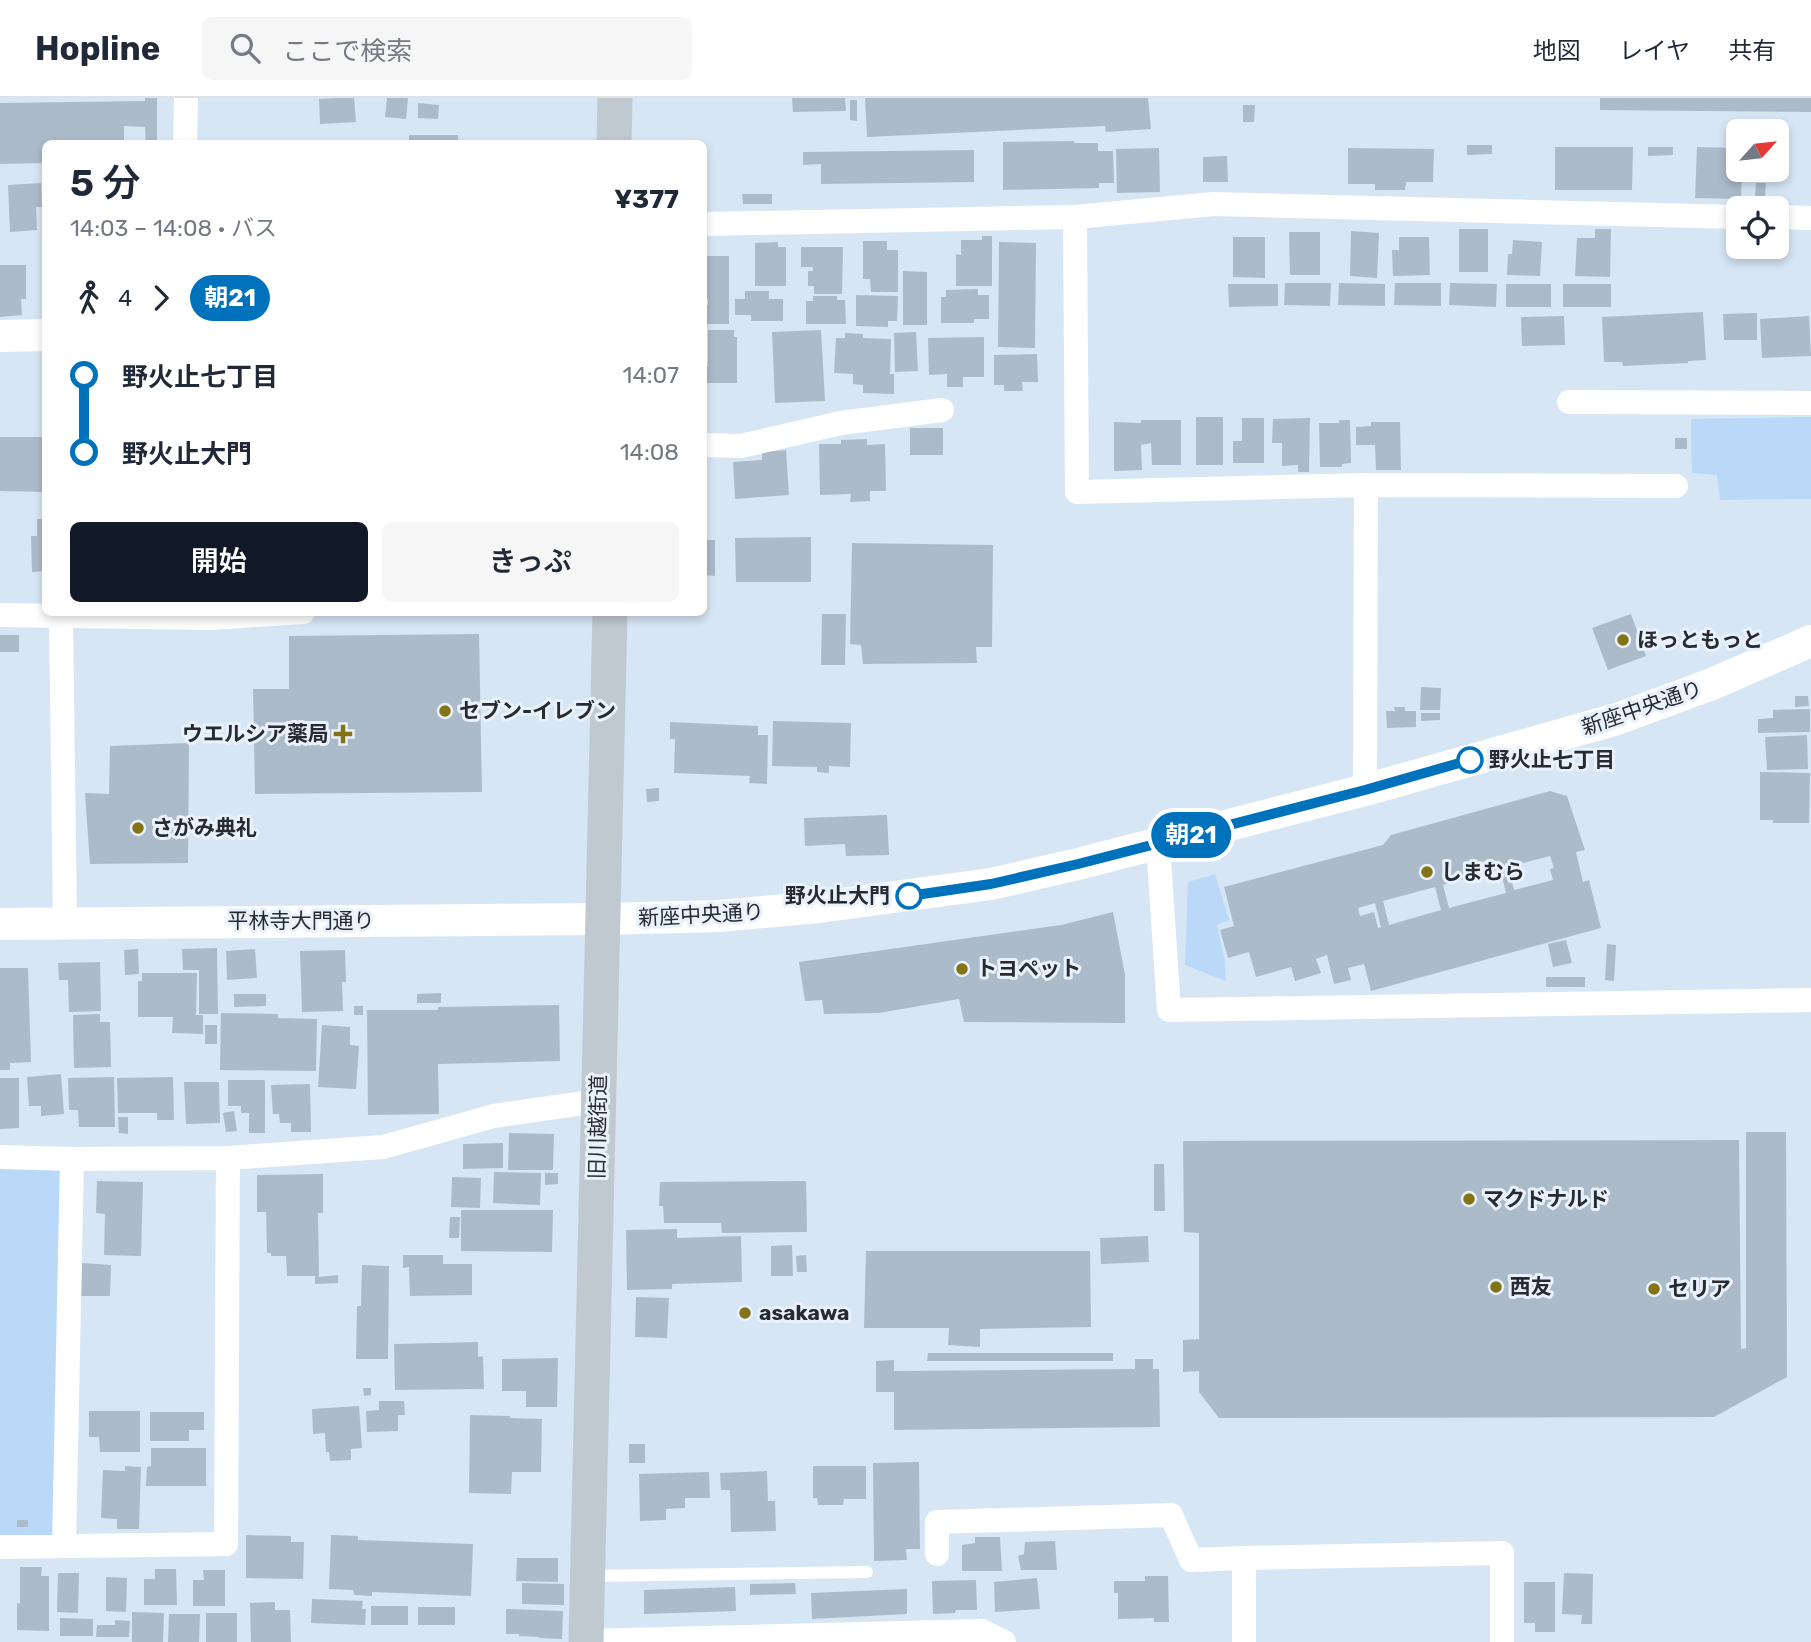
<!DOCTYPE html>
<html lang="ja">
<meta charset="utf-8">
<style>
:root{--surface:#fff;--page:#f6f6f7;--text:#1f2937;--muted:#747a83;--line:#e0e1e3;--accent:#111827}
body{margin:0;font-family:Rubik,"Noto Sans JP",sans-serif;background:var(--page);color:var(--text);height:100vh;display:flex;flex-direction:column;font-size:26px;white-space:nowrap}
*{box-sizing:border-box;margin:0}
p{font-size:23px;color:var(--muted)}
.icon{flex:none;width:38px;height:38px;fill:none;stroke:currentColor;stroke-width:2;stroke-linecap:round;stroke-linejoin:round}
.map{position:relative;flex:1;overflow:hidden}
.side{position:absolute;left:42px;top:42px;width:665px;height:476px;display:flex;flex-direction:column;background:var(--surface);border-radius:10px;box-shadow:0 4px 10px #0003}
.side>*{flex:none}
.badge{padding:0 14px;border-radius:23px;font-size:24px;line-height:46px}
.needle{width:46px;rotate:63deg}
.fabs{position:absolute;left:1726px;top:21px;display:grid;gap:14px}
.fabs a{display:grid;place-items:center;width:63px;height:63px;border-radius:10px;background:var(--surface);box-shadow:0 4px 10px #0003;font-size:35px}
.map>.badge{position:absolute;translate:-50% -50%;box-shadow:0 0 0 4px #fff}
.legs{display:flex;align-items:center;gap:10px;height:77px;padding:0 28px;font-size:23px}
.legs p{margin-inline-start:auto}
.summary{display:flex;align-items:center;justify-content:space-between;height:119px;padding:0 28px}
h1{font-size:38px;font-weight:600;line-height:52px}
.button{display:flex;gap:14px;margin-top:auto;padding:14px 28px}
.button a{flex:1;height:80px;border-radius:10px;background:var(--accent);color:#fff;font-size:28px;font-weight:600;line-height:80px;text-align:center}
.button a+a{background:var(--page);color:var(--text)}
ul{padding:0 28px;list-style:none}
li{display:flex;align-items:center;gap:24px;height:77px;font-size:26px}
li i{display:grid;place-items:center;width:10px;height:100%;margin:0 9px;background:currentColor}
li i::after{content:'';width:18px;height:18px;margin:-9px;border:5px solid;border-radius:50%;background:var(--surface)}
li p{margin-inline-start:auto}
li:first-child i{background:linear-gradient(#0000 50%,currentColor 0)}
li:last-child i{background:linear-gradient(currentColor 50%,#0000 0)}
header{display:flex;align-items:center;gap:42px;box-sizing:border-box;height:98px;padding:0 35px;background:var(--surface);border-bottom:2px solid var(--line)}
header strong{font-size:33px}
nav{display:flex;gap:38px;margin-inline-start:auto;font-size:24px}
.search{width:490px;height:63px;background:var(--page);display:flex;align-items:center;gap:18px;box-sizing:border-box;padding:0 24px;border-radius:10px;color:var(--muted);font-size:26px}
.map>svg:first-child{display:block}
.green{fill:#bad9f8}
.building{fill:#acbbca;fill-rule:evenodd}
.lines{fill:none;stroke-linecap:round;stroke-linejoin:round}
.service{stroke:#fff;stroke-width:12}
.minor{stroke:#fff;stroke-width:24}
.tertiary{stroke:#fff;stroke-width:32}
.secondary{stroke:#c0c8d0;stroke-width:35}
.line-1-casing{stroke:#fff;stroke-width:16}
.line-1{stroke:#0072bc;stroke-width:10}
.poi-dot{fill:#837315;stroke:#e9f2fc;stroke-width:2.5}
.stop-1-dot{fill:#fff;stroke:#0072bc;stroke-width:3.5}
.labels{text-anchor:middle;stroke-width:6;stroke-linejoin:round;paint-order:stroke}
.poi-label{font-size:21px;font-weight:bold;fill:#252b31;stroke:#e9f2fc;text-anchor:start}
.street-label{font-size:21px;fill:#252b31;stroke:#e9f2fc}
.stop-label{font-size:21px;font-weight:bold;fill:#252b31;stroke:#e9f2fc;text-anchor:start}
</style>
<header>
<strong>Hopline</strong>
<div class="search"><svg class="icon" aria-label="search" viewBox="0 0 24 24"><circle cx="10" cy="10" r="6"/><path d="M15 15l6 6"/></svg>ここで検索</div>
<nav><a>地図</a><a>レイヤ</a><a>共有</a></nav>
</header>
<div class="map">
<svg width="1811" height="1544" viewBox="0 0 1811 1544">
<rect width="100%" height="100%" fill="#d7e6f5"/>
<path class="green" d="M1811,319V401L1720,402L1717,377L1692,375L1691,321Z
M1215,776L1229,822L1217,827L1225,863L1226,883L1185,867L1188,784Z
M0,1059L72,1061L64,1448L0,1449Z"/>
<path class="building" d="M145,0H157V46H146L145,29L124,28V46H46V65L0,66V5L145,3Z
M338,0H354L356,24L320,26L319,1Z
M387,0H408L406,21L385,19Z
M792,0H845L846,13L793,14Z
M865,0H1148L1151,31L1106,34L1105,28L867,39Z
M1600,0H1811V14L1600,12Z
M850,2H857V23L850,22Z
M418,5L439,7L438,21L418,20Z
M1243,7H1255L1254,24H1243Z
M409,37H458V46H409Z
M1074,43V45H1098V53H1113L1114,85H1099V90L1003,92V44Z
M1467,47H1492V56L1467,57Z
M1555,49H1633L1632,92H1555Z
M1648,49H1673V57L1648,58Z
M1697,49L1738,50V72H1747L1746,74H1742L1741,101L1695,100Z
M1159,50L1160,94L1117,95L1116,51Z
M1348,50L1434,51L1433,84H1406L1405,92H1375V86H1348Z
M974,52V84L821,86V66L803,67V54Z
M1227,58L1228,84H1203V59Z
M41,85L42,109H36L37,132L10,134L8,87Z
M1756,85H1766L1765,98H1755Z
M742,96H772V106H743Z
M1459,131H1488V174H1459Z
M1595,131H1611L1610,179L1575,178L1577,140H1595Z
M1351,133L1379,135L1377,180L1350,178Z
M1289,134H1320V177H1290Z
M982,138H992V188H956V156L961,157V142H982Z
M1233,139H1265V180L1233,179Z
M1399,139H1429L1430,177L1393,178L1392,152H1399Z
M1513,142L1542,144L1540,178L1507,177L1508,156H1512Z
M863,143H887V152H898V194H871L870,181H863Z
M778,144V149H786V188H755V145Z
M999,144L1036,145L1035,250L998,249Z
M801,149H843L842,196H814V188H808V173H813V169H801Z
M704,158H729V226H704V207H708V201H704Z
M0,167H26V201H21L22,217L0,219Z
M903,173L927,174V227H903Z
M1285,185H1331L1330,208L1284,207Z
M1339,185L1385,186V208L1338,207Z
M1395,185H1441V208L1394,207Z
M1450,185L1497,186L1496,209L1449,207Z
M1228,186H1278V208L1229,209Z
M1506,186H1551V209H1506Z
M1563,186H1611V209H1563Z
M978,191V197H989V221H974V225H941V199H946V192Z
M745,193H769V201H783V223H751V217H735V201H745Z
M856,197L898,198L897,223H888V229L856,228Z
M813,198H837V202H845L846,226H806V203H813Z
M1703,214L1706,262L1688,263V265L1623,268L1622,264H1604L1602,219Z
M1757,215V242H1724L1723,216Z
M1564,218L1565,247L1522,248L1521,219Z
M1809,218L1811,258L1762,260L1760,221Z
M708,232H734V239H737V285H704V268H708Z
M821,232L825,303L775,305L772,234Z
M916,234L918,273L895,274L894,235Z
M845,235L863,236V240L891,241L890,276H894V296L863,295V287L853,286V276L834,275L836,240H845Z
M984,239V279H963V289H947V276L929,277L928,240Z
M1037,256L1038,284H1022L1023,293H1004V287H994V257Z
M704,298H707V325H704Z
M1196,319H1223V367H1196Z
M1242,320H1264V365H1233V343H1242Z
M1310,320L1309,374H1298V367L1282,368V345H1272L1273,321Z
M1141,322H1181V367H1152L1151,345L1141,347L1142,372L1114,373V324L1141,325Z
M1339,322H1350L1351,365L1342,366V369H1320L1319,325H1339Z
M1371,324H1400L1401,372H1376L1375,347H1356V329L1371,328Z
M910,330H943V357H910Z
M0,339H46V394L0,393Z
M1675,340H1687V351H1675Z
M867,341V347L885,346L886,393H870V403L850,404L851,396L820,397L819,346H841V342Z
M786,352L789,397L735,401L733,364L762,362V354Z
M704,413H707L706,431H704Z
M37,421H46V473L32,474L31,438H37Z
M811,439V484H736L735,440Z
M704,442H715V478L704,477Z
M852,445L993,447L992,549H976L977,565L863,566L861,547L850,546Z
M822,516H846L845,567H821Z
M1631,516L1646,558L1608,572L1592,530Z
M479,536L482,694L255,696L253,591H289V538Z
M0,537H19V554H0Z
M1421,589L1441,590L1440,612H1420Z
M1795,598H1808L1809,608L1795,609Z
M1394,609H1405V613H1416V629L1387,630L1386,613H1395Z
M1810,611V634L1758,635V621L1773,620V612Z
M1421,615H1440V622L1421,623Z
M773,623L851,625L850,669L829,668V675L817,674V669L772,668Z
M670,624L758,628V637H768L767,686L749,685L750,678L674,675L675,641H670Z
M1807,637L1808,671L1767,672L1765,639Z
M189,645L188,765L90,766L85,695L109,696L110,648Z
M1760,674L1810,675L1809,725H1773V722H1760Z
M659,690V703L647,704L646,691Z
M1550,693L1567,698L1585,752L1576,754L1583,784L1589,782L1601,830L1371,893L1364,866L1348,870L1351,882L1334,886L1327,857L1316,861L1321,875L1295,883L1291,869L1256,879L1249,854L1228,860L1220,832L1234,828L1224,789L1383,747L1391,737ZM1550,758L1554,770L1550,771L1553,782L1514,792L1508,769ZM1500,771L1506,795L1449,810L1443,787ZM1435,789L1441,812L1389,827L1383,803ZM1375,805L1381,829L1378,830L1374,814L1360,818L1358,810Z
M887,717L889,757L846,758L845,746L805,748L804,720Z
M1113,814L1125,877V925L964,924L959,901L879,915L824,916L822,902L805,903L799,864L1061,827Z
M1566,842L1572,865L1553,869L1548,846Z
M1607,846L1616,847L1614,883L1605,882Z
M217,850L218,916H199V872H183L182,851Z
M138,851L139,876L125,877L124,852Z
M255,851L257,880L227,882L226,853Z
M345,852L346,884H342L343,913L302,914L300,853Z
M100,864L101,913L69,914L68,882H59L58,865Z
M0,870H28L31,964L10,965V972H0Z
M142,875H197L196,917H203V936L172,935L173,919H138V883H142Z
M1546,879H1585V889H1546Z
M441,895V905H417V896Z
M234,896H266V908L234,909Z
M559,907L560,963L438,966L439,1016L368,1017L367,912H438V909Z
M354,908H363V917H354Z
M221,915L278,916V920L317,921L316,973L220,972Z
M100,916V924H110L111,969L74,970L73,917Z
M205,927H217V946H205Z
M322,927L350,929V947L359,948L356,991L318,989Z
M61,976L64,1016L41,1018V1008H29L27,979Z
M114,979L115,1029H79L78,1012H69L68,980Z
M173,979L174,1022H157V1015H118L117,980Z
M0,980H19V1030L0,1031Z
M228,982H265V1035H249V1015H241V1008H228Z
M184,984H219L220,1025L186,1026Z
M310,986L311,1034H291V1025H280L279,1016H273L271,987Z
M234,1013L237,1033L226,1034L223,1015Z
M118,1019H128V1036L119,1035Z
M1746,1034H1786L1787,1279L1714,1319L1219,1320L1199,1294V1273L1183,1274V1242L1199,1241V1135L1184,1134L1183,1043L1739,1042L1741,1251L1746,1250Z
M509,1035L554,1036L553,1072H508Z
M503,1045V1070L463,1071V1046Z
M1154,1066H1164L1165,1113H1154Z
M494,1074L541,1075L540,1107L493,1105Z
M545,1075H558V1086L545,1087Z
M323,1076V1115H318L319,1179L338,1177V1185L315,1186V1178H287L286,1158H271V1155H267L266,1114H257V1077Z
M452,1079L481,1080L480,1110L451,1109Z
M97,1083L143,1084L141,1158L104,1157L105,1116L96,1115Z
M806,1083L807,1134L722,1135L721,1125H664L663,1108H659L660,1084Z
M461,1112H553L552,1154L461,1153Z
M450,1119H460L459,1140H449Z
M677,1131V1140L741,1138L742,1184L672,1186V1191L627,1192L626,1132Z
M1148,1138L1149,1164L1101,1166L1100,1140Z
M792,1147L793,1178H771V1148Z
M866,1153H1090L1091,1229L980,1231V1249L948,1247L949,1230H864Z
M403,1157H443V1166H472V1197L410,1198L409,1169L403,1170Z
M806,1157L807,1174H797L796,1158Z
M82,1165L111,1167L110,1198H81Z
M362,1167L389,1168L388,1261H356L357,1208H361Z
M636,1199L669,1200L667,1240L635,1239Z
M478,1244V1259L483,1258L484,1291L395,1292L394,1246Z
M928,1255H1113V1263H927Z
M558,1260L557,1309H526V1293H502V1261Z
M1135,1261H1153V1271H1159L1160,1329L894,1332V1294H876V1263L894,1262V1273L1135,1271Z
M363,1290H371V1297L364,1298Z
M379,1303H404L405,1317H398V1333L367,1334L366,1313L379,1312Z
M359,1308L362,1350L351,1351V1362L330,1363L329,1354H326L325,1335L313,1336L312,1311Z
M89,1313H140V1354H100L99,1339H89Z
M150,1314H204V1332H189V1343H150Z
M470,1317L510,1318V1320L542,1321L541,1374H512L511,1396L469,1395Z
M629,1346H645V1365H629Z
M151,1350H206V1388H146L147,1369L151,1368Z
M919,1364L920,1451H906L907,1462L874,1463L873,1365Z
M125,1368L141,1369L139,1431H117V1421L101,1420L103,1372L125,1373Z
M813,1368H866V1401H844L843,1407H818L817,1400H813Z
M767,1373L768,1403H775L776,1433L731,1434L730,1392H721L720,1375Z
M709,1374L710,1400H685V1410L666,1411V1422L640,1423L639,1376Z
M17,1422H28V1429H17Z
M246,1437L291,1438V1444H304L303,1481L246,1480Z
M331,1437L358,1438V1442L473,1446L471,1498L372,1494V1498L354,1497L353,1492L329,1491Z
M975,1439H1000L1002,1473H962V1447L975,1445Z
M1055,1443L1057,1472H1021L1018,1458L1024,1456L1025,1444Z
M517,1460H558V1484L516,1483Z
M20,1469H42L41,1478H49V1533L17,1532V1505L20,1506Z
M155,1471H176L177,1507H144V1481H155Z
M203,1472H225V1508H193V1482H204Z
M58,1475H79L78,1515L57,1514Z
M1564,1475L1593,1476L1592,1526H1581L1582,1517L1562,1516Z
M1145,1478H1168L1169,1524H1154V1520L1118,1521V1495H1114V1483H1145Z
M106,1479L127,1480L126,1514L106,1513Z
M1037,1480L1040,1511L995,1514L994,1484Z
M976,1482L977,1512H956L955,1515L933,1516L932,1483Z
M1524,1484H1555V1534H1535V1525H1524Z
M522,1485L564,1486V1507L522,1506Z
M795,1485L796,1496L750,1497V1486Z
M735,1489L736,1513L644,1516V1492Z
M907,1491V1516L812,1521L811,1495Z
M312,1501L363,1503L362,1511H366L365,1527L311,1525Z
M275,1504V1512H290L291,1544H251L250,1505Z
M371,1508H408V1527H371Z
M418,1509H455V1527H418Z
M506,1511L563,1513L562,1541L539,1540V1539L519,1538V1536H506Z
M132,1514L164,1515L163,1544H132Z
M206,1515H237V1544H206Z
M169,1516H200L199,1544H168Z
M60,1520L93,1521V1538H60Z
M115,1522L130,1523L129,1539H96L97,1527H115Z"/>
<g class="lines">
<path class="service" d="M591,1478L867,1474"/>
<path class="minor" d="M185,46L186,0
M1075,119L1077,394L1366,387L1676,388
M1776,119L1811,120
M704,126L1075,119L1214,106L1738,119
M1569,304L1811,305
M704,347L741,348L841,325L942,312
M0,517L211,520L303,514
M61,518L65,825
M1365,692L1366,387
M1158,746L1169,912L1811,902
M0,1059L72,1061L228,1060L383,1049L494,1018L598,1003
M64,1448L72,1061
M0,1449L226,1446L228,1060
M937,1456V1424L1171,1417L1191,1462L1244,1460L1502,1455V1544
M586,1543L982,1533L1004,1544
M1244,1544V1460"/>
<path class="tertiary" d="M0,238L46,237
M0,826L603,821L718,818L819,809L991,786L1078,766L1365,692L1617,621L1712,586L1811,543"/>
<path class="secondary" d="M614,46L615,0
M586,1544L610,514"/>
</g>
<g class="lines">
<defs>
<path id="line-1" d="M909,798L991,786L1078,766L1365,692L1470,662"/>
</defs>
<use href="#line-1" class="line-1-casing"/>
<use href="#line-1" class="line-1"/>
</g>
<g class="poi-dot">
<circle cx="1623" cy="542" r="7"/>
<circle cx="445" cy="613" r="7"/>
<path d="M339.5 625.5h7v7h7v7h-7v7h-7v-7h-7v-7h7z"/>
<circle cx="138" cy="730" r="7"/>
<circle cx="1427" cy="774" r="7"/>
<circle cx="962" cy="871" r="7"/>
<circle cx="1469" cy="1101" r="7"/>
<circle cx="1496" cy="1189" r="7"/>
<circle cx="1654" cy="1191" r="7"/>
<circle cx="745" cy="1215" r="7"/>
</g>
<g class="stop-1-dot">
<circle cx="1470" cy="662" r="12"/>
<circle cx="909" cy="798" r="12"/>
</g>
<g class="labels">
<g class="poi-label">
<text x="1637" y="549">ほっともっと</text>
<text x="459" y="620">セブン-イレブン</text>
<text x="329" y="643" text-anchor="end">ウエルシア薬局</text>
<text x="152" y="737">さがみ典礼</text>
<text x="1441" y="781">しまむら</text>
<text x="976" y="878">トヨペット</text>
<text x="1483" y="1108">マクドナルド</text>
<text x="1510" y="1196">西友</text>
<text x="1668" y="1198">セリア</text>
<text x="759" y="1222">asakawa</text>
</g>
<g class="street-label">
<text transform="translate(1642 610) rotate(-19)" y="7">新座中央通り</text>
<text transform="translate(701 817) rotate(-3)" y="7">新座中央通り</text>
<text x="301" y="830">平林寺大門通り</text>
<text transform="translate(598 1029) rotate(-89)" y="7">旧川越街道</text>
</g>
<g class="stop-label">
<text x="1489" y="669">野火止七丁目</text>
<text x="890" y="805" text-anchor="end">野火止大門</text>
</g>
</g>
</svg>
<div class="fabs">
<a><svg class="needle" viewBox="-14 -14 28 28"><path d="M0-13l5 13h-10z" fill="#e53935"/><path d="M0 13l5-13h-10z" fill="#747a83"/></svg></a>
<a><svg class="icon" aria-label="locate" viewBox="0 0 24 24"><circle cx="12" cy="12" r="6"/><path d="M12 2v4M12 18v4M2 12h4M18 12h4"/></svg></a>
</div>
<b class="badge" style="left:1191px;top:737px;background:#0072bc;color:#fff">朝21</b>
<section class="side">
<div class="summary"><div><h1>5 分</h1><p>14:03 – 14:08 · バス</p></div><b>¥377</b></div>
<div class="legs"><svg class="icon" aria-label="walk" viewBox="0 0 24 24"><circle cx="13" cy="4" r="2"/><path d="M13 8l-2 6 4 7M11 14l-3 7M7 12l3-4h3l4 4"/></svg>4<svg class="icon" aria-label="forward" viewBox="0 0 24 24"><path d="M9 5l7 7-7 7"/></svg><b class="badge" style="background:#0072bc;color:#fff">朝21</b></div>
<ul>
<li><i style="color:#0072bc"></i><b>野火止七丁目</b><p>14:07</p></li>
<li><i style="color:#0072bc"></i><b>野火止大門</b><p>14:08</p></li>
</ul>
<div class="button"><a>開始</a><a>きっぷ</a></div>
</section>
</div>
